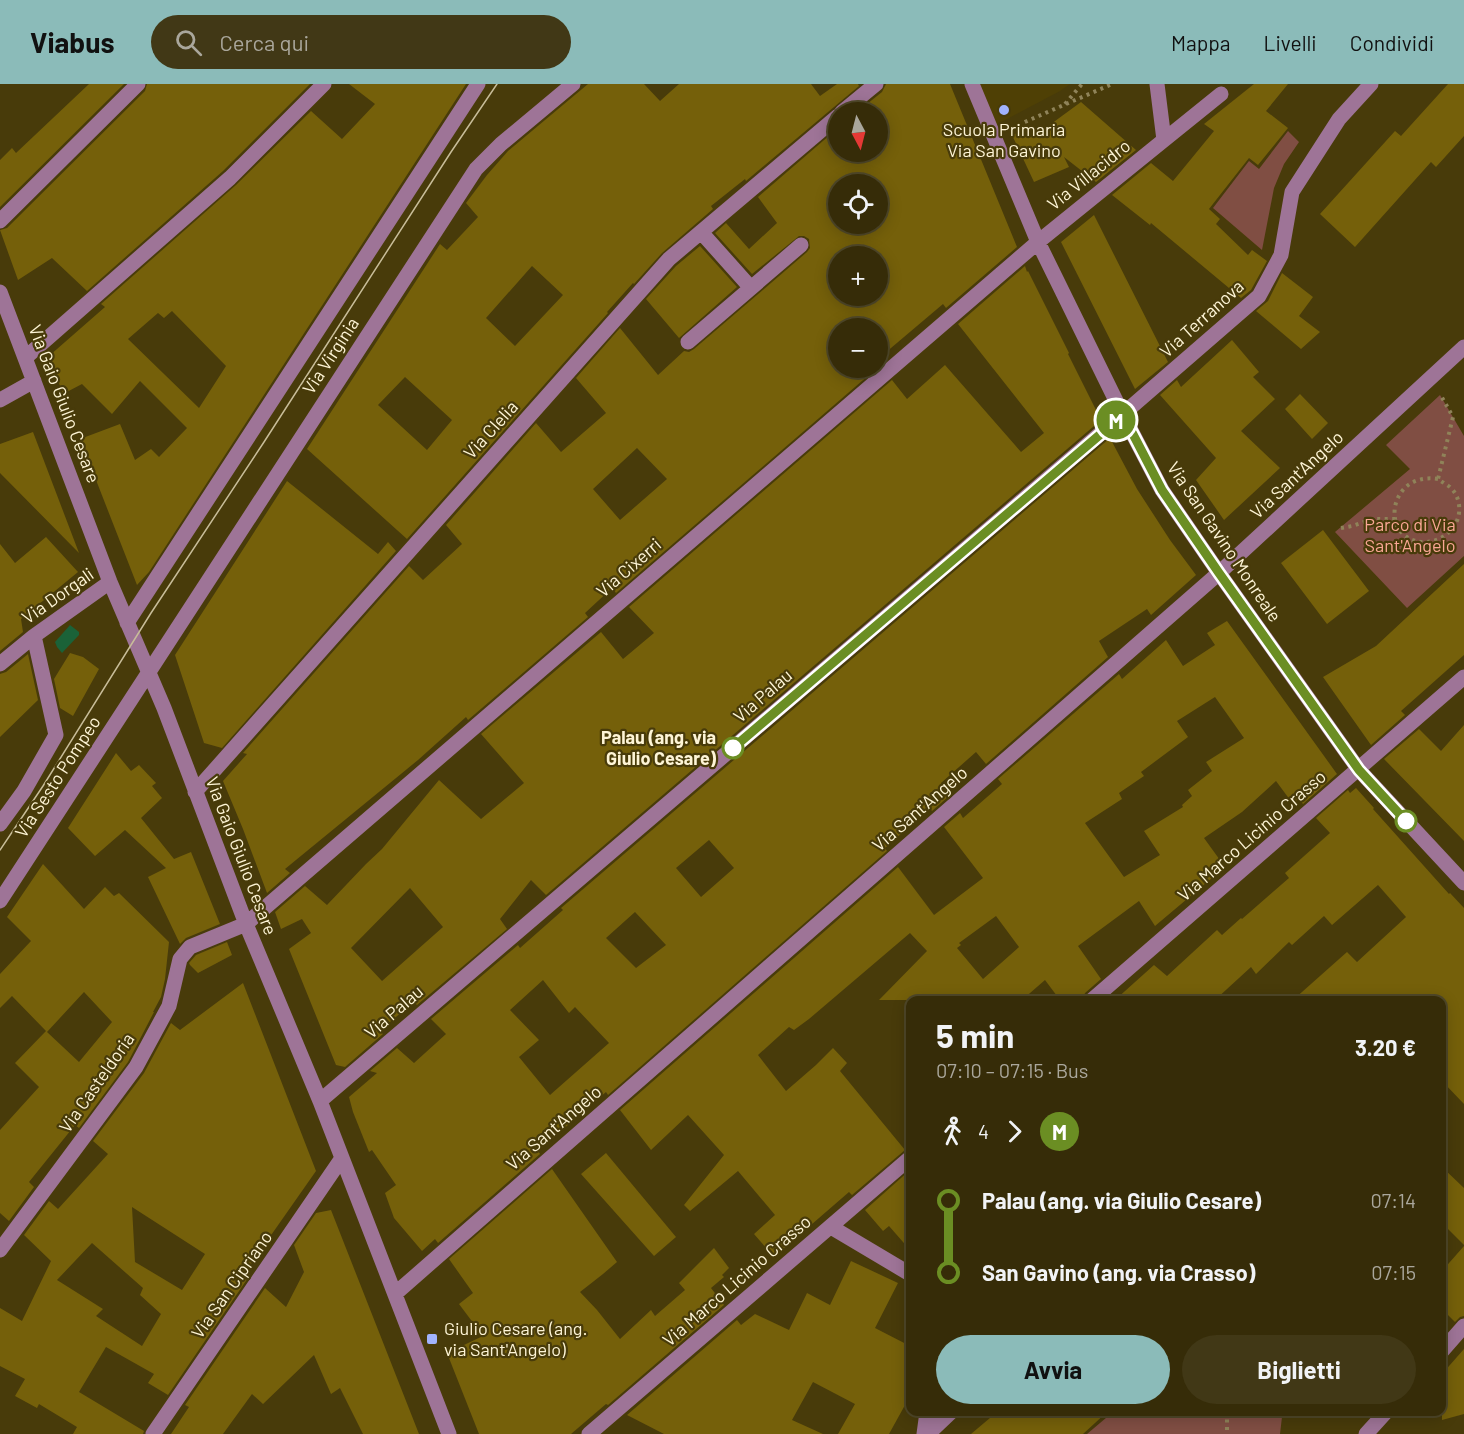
<!DOCTYPE html>
<html lang="it">
<meta charset="utf-8">
<style>
:root{--surface:#362c08;--page:#413816;--text:#f1f3f6;--muted:#aaa79c;--line:#504829;--accent:#8bbbb9}
body{margin:0;font-family:Barlow,sans-serif;background:var(--page);color:var(--text);height:100vh;display:flex;flex-direction:column;font-size:22px;white-space:nowrap}
*{box-sizing:border-box;margin:0}
p{font-size:20px;color:var(--muted)}
.icon{flex:none;width:33px;height:33px;fill:none;stroke:currentColor;stroke-width:2;stroke-linecap:round;stroke-linejoin:round}
.map{position:relative;flex:1;overflow:hidden}
.side{position:absolute;left:906px;top:912px;width:540px;height:420px;display:flex;flex-direction:column;background:var(--surface);border-radius:12px;box-shadow:0 3px 15px #0003,0 0 0 2px var(--line)}
.side>*{flex:none}
.badge{padding:0 12px;border-radius:20px;font-size:21px;line-height:39px}
.needle{width:39px;rotate:173deg}
.fabs{position:absolute;left:828px;top:18px;display:grid;gap:12px}
.fabs a{display:grid;place-items:center;width:60px;height:60px;border-radius:50%;background:var(--surface);box-shadow:0 3px 15px #0003,0 0 0 2px var(--line);font-size:30px}
.map>.badge{position:absolute;translate:-50% -50%;box-shadow:0 0 0 3px #fff}
.legs{display:flex;align-items:center;gap:9px;height:66px;padding:0 30px;font-size:20px}
.legs p{margin-inline-start:auto}
.head{display:flex;align-items:center;justify-content:space-between;height:102px;padding:0 30px}
h1{font-size:33px;font-weight:700;line-height:45px}
.primary-button{display:flex;gap:12px;margin-top:auto;padding:12px 30px}
.primary-button a{flex:1;height:69px;border-radius:36px;background:var(--accent);color:#111;font-size:24px;font-weight:700;line-height:69px;text-align:center}
.primary-button a+a{background:var(--page);color:var(--text)}
ul{padding:0 30px;list-style:none}
li{display:flex;align-items:center;gap:21px;height:72px;font-size:22px}
li i{display:grid;place-items:center;width:9px;height:100%;margin:0 8px;background:currentColor}
li i::after{content:'';width:15px;height:15px;margin:-8px;border:4px solid;border-radius:50%;background:var(--surface)}
li p{margin-inline-start:auto}
li:first-child i{background:linear-gradient(#0000 50%,currentColor 0)}
li:last-child i{background:linear-gradient(currentColor 50%,#0000 0)}
header{display:flex;align-items:center;gap:36px;box-sizing:border-box;height:84px;padding:0 30px;background:var(--accent);color:#111}
header strong{font-size:28px}
nav{display:flex;gap:33px;margin-inline-start:auto;font-size:21px}
.search{width:420px;height:54px;background:var(--page);display:flex;align-items:center;gap:15px;box-sizing:border-box;padding:0 21px;border-radius:33px;color:var(--muted);font-size:22px}
.map>svg:first-child{display:block}
.built{fill:#4f4005}
.green{fill:#804e43}
.water{fill:#1b6238}
.building{fill:#75600a;fill-rule:evenodd}
.lines{fill:none;stroke-linecap:round;stroke-linejoin:round}
.path{stroke:#8f8359;stroke-width:4;stroke-dasharray:3 4.5;stroke-linecap:butt}
.minor{stroke:#9e7497;stroke-width:15}
.tram{stroke:#c8bd99;stroke-width:1.5}
.line-1-casing{stroke:#fff;stroke-width:14}
.line-1{stroke:#6b8e23;stroke-width:9}
.poi-dot{fill:#a1b3fd;stroke:#483b0a;stroke-width:2}
.stop-1-dot{fill:#fff;stroke:#6b8e23;stroke-width:3}
.labels{text-anchor:middle;stroke-width:4.5;stroke-linejoin:round;paint-order:stroke}
.poi-label{font-size:18px;fill:#fef5d6;stroke:#483b0a}
.street-label{font-size:18px;fill:#fef5d6;stroke:#483b0a}
.park-label{font-size:18px;fill:#faa795;stroke:#483b0a}
.stop-label{font-size:18px;font-weight:bold;fill:#fef5d6;stroke:#483b0a;text-anchor:end}
</style>
<header>
<strong>Viabus</strong>
<div class="search"><svg class="icon" aria-label="search" viewBox="0 0 24 24"><circle cx="10" cy="10" r="6"/><path d="M15 15l6 6"/></svg>Cerca qui</div>
<nav><a>Mappa</a><a>Livelli</a><a>Condividi</a></nav>
</header>
<div class="map">
<svg width="1464" height="1350" viewBox="0 0 1464 1350">
<rect width="100%" height="100%" fill="#483b0a"/>
<path class="built" d="M972,0H1070L1060,7L990,44Z"/>
<path class="green" d="M1288,47L1299,58L1284,80L1274,104L1262,166L1213,124L1249,77L1259,85Z
M1440,311L1464,352V472L1407,524L1335,448L1410,385L1386,361Z
M1113,1328H1286L1282,1333L1280,1350H1087Z"/>
<path class="water" d="M70,541L79,548V551L62,569L57,563L55,558Z"/>
<path class="building" d="M89,0H124L0,123V76L12,64L16,69Z
M147,0H310L223,87L87,207L52,174L18,196L0,146L7,144L145,7Z
M349,0H466L149,488L137,501L80,355L120,340L135,376L151,365L159,373L187,344L140,297L112,330L82,300L63,310L49,272L105,223L101,220L236,101L311,27L342,55L375,20ZM172,227L226,282L199,324L128,255L158,229L164,234Z
M588,0H644L660,17L679,0H811L820,12L837,0H858L859,2L746,97L745,95L711,122L713,125L662,169L634,200L633,199L607,228L608,229L407,455L307,365L440,160L447,166L478,133L466,119L487,91L508,67ZM532,182L563,211L515,262L486,234ZM405,293L452,336L427,366L378,321Z
M886,0H950L1017,163L946,224L943,220L878,275V244H838V284H877L616,509L612,504L585,529L588,533L468,636L466,633L418,676L285,785L290,789L267,809L243,745L223,697L247,670L243,669L409,482L423,496L462,460L446,441L536,339L561,368L606,329L576,294L620,244L658,291L684,267L689,268L694,265L807,168L810,164L809,155L804,152H799L752,190L715,149L726,139L749,165L777,139L758,113L838,44V68H878V28H857L882,8ZM838,100H878V140H838ZM838,172H878V212H838ZM637,364L667,395L620,436L593,405Z
M1254,0H1288L1266,27L1288,44L1258,81L1249,74L1209,125L1220,135L1216,140L1248,171L1252,166L1267,177L1251,206L1241,214L1151,139L1150,141L1112,111L1151,79L1173,97L1214,47L1204,40Z
M1448,0H1464V52L1436,83L1431,78L1355,163L1320,130L1395,47L1401,52Z
M1081,18L1136,66L1096,98L1064,73L1069,83L1034,98L1012,51L1033,43L1036,51Z
M1094,131L1168,278L1135,305L1061,158Z
M700,162L737,203L679,254L646,215L676,182Z
M1025,182L1027,188L1028,187L1069,269L1068,270L1101,336L546,811L531,796L500,835L507,845L417,921L414,918L379,947L383,950L345,983L336,981L289,865L311,849L302,835L281,845L275,828L305,802L327,821L366,780L382,765L439,696L481,735L524,699L481,650L601,548L623,575L654,549L629,523L892,296L907,315L945,281L1021,368L1044,349L958,240ZM410,804L443,843L382,897L351,864Z
M1282,189L1313,213L1299,232L1320,248L1301,265L1256,227L1268,217Z
M1232,256L1259,288L1253,293L1275,315L1241,347L1280,384L1224,436L1196,396L1216,374L1160,311L1177,296L1181,303Z
M1300,310L1328,339L1312,355L1285,325Z
M33,348L79,469L0,389V360Z
M1110,354L1137,405L1170,456L1196,491L1151,531L1147,525L1099,557L1108,573L986,680L976,668L941,699L949,712L932,727L930,724L885,764L887,767L608,1011L606,1008L538,1067L540,1070L438,1159L435,1155L422,1167L394,1134L385,1109L396,1101L372,1066L369,1068L353,1028L349,1013L377,989L370,987L397,964L414,979L446,950L431,935L518,861L520,864L563,826L561,824ZM709,756L734,784L701,813L676,784ZM635,828L666,861L636,884L606,854ZM543,896L569,929L575,923L609,959L550,1011L519,973L539,956L510,926Z
M287,397L378,470L388,458L396,467L222,664L204,659L175,571Z
M1323,446L1369,507L1327,540L1281,479Z
M46,453L78,488L21,535L23,548L0,567V460L15,479Z
M1464,480V571L1401,627L1405,631L1371,661L1323,593L1376,562Z
M1227,537L1337,690L1303,720L1299,715L1293,720L1276,697L1242,728L1204,754L1225,783L1155,842L1139,817L1078,862L1101,895L1085,909L1082,916H1060L1045,896L1022,916H879L927,867L910,849L809,935L794,946L789,943L758,971L786,1007L816,981L833,964L847,979L840,987L905,1066L852,1111L849,1108L774,1173L754,1150L775,1131L738,1087L690,1127L684,1121L724,1071L688,1031L651,1066L620,1026L898,783L934,831L983,794L944,743L960,729L963,734L1002,700L998,695L1119,590L1122,595L1166,556L1183,582L1215,561L1207,549ZM1215,613L1244,654L1206,678L1212,687L1188,706L1192,712L1182,721L1183,723L1144,747L1160,771L1124,793L1085,739L1122,715L1119,709L1144,692L1141,688L1188,653L1177,637ZM996,832L1019,863L983,895L957,864L961,861L959,859Z
M70,569L83,573L99,585L73,632L60,624L54,595Z
M28,570L38,616L0,653V590L6,588Z
M1464,641V757L1384,675L1419,645L1441,667Z
M116,669L131,687L139,681L156,699L152,702L162,714L141,734L174,775L191,768L220,840L186,854L180,860L148,793L166,784L125,746L95,772L68,744Z
M1356,704L1374,724L1373,725L1449,810L1450,809L1464,824V1020L1442,997V916H1293L1347,868L1357,878L1406,833L1378,801L1332,841L1324,832L1292,861L1289,858L1256,890L1251,883L1215,916H1106L1112,911L1115,916L1154,881L1167,892L1217,846L1222,851L1241,834L1242,835L1289,794L1285,789L1330,749L1316,734L1348,706L1350,709Z
M43,780L84,825L105,803L114,812L119,809L169,858L165,895L161,913L153,928H154L128,978L79,1044L75,1041L29,1098L34,1103L9,1137L0,1129V1046L39,1003L15,979L46,947L12,912L0,924V890L31,857L7,833ZM84,908L112,938L79,978L47,948Z
M227,858L232,871L198,889L190,881L189,879L196,871Z
M243,899L316,1087L246,1187L250,1191L168,1311L148,1299L154,1290L106,1263L79,1308L144,1347L143,1350H73L77,1343L39,1320L37,1324L15,1312L25,1295L0,1282V1224L22,1237L51,1177L24,1151L49,1117L58,1125L108,1070L93,1057L144,989L171,939L180,946ZM132,1123L205,1170L182,1206L135,1178ZM92,1159L143,1204L140,1211L161,1230L142,1262L96,1232L103,1225L57,1196Z
M606,1069L676,1153L654,1172L581,1090Z
M1442,1083L1464,1104V1161L1442,1139Z
M552,1085L617,1178L603,1190L580,1208L597,1226L620,1255L651,1226L655,1232L685,1206L679,1199L714,1164L729,1184L722,1191L724,1193L711,1204L724,1221L608,1321L606,1320L571,1350H479L447,1269L483,1252L459,1220L473,1209L449,1175Z
M910,1086V1166L889,1142L883,1147L865,1126Z
M331,1126L419,1350H363L340,1304L331,1310L314,1271L263,1320L252,1310L223,1350H171L189,1323L185,1321L265,1204L286,1223L304,1188L294,1161L316,1129Z
M1464,1162V1232L1460,1233L1455,1238L1442,1225V1187Z
M851,1177L898,1199L875,1244L910,1262V1312L889,1350H838L855,1320L813,1298L792,1336L823,1350H664L627,1331L737,1236L741,1241L755,1230L789,1246L807,1209L830,1221Z
M1464,1265V1330L1442,1336V1290Z
M997,1328H1107L1083,1350H971Z"/>
<g class="lines">
<path class="path" d="M1065,20L1082,0
M1011,44L1112,0
M1438,395C1387,387 1379,457 1424,458C1433,458 1442,455 1449,448C1462,437 1463,415 1450,403C1446,400 1442,398 1438,395L1453,333L1440,310
M1341,444L1352,442L1373,435H1395
M1227,1328V1350"/>
<path class="minor" d="M972,0L1038,158L1123,331L1162,406L1219,489L1359,686L1464,799
M842,28L876,0
M1164,56L1221,10
M0,137L138,0
M701,148L751,204
M0,208L110,498L164,624L246,840L320,1017L449,1350
M688,258L801,161
M25,274L230,94L324,0
M0,316L34,297
M127,539L478,0
M0,580L34,552L110,498
M195,708L669,175L838,32
M0,740L24,707L56,651L34,552
M0,817C160,574 317,329 476,85L501,60L573,0
M1092,916L1464,593
M320,1017L1108,343L1259,212L1281,171L1292,108L1339,35L1371,0
M831,1143L910,1190
M0,1166L136,983L169,922L180,875L190,863L246,840L1038,158L1164,56L1157,0
M396,1209L1219,489L1464,263
M1442,1267L1464,1242
M153,1350L342,1074
M589,1350L910,1074
M924,1350L927,1328
M928,1350L951,1328
M1366,1350L1386,1328"/>
<path class="tram" d="M0,766L43,702L151,529L264,358L451,68L497,0"/>
</g>
<g class="lines">
<defs>
<path id="line-1" d="M733,664L1123,331L1162,406L1219,489L1359,686L1406,737"/>
</defs>
<use href="#line-1" class="line-1-casing"/>
<use href="#line-1" class="line-1"/>
</g>
<g class="poi-dot">
<circle cx="1004" cy="26" r="6"/>
<rect x="426" y="1249" width="12" height="12" rx="3"/>
</g>
<g class="stop-1-dot">
<circle cx="733" cy="664" r="10"/>
<circle cx="1406" cy="737" r="10"/>
</g>
<g class="labels">
<g class="poi-label">
<text x="1004" y="52">Scuola Primaria<tspan x="1004" dy="21">Via San Gavino</tspan></text>
<text x="444" y="1251" text-anchor="start">Giulio Cesare (ang.<tspan x="444" dy="21">via Sant'Angelo)</tspan></text>
</g>
<g class="street-label">
<text transform="translate(1089 91) rotate(-39)" y="6">Via Villacidro</text>
<text transform="translate(1202 235) rotate(-42)" y="6">Via Terranova</text>
<text transform="translate(331 272) rotate(-57)" y="6">Via Virginia</text>
<text transform="translate(64 320) rotate(69)" y="6">Via Gaio Giulio Cesare</text>
<text transform="translate(491 346) rotate(-48)" y="6">Via Clelia</text>
<text transform="translate(1297 391) rotate(-43)" y="6">Via Sant'Angelo</text>
<text transform="translate(1224 458) rotate(56)" y="6">Via San Gavino Monreale</text>
<text transform="translate(629 484) rotate(-41)" y="6">Via Cixerri</text>
<text transform="translate(58 512) rotate(-35)" y="6">Via Dorgali</text>
<text transform="translate(763 612) rotate(-41)" y="6">Via Palau</text>
<text transform="translate(58 693) rotate(-57)" y="6">Via Sesto Pompeo</text>
<text transform="translate(920 725) rotate(-41)" y="6">Via Sant'Angelo</text>
<text transform="translate(1252 752) rotate(-41)" y="6">Via Marco Licinio Crasso</text>
<text transform="translate(241 772) rotate(69)" y="6">Via Gaio Giulio Cesare</text>
<text transform="translate(394 928) rotate(-41)" y="6">Via Palau</text>
<text transform="translate(97 999) rotate(-55)" y="6">Via Casteldoria</text>
<text transform="translate(554 1044) rotate(-41)" y="6">Via Sant'Angelo</text>
<text transform="translate(737 1197) rotate(-41)" y="6">Via Marco Licinio Crasso</text>
<text transform="translate(232 1201) rotate(-55)" y="6">Via San Cipriano</text>
</g>
<g class="park-label">
<text x="1410" y="447">Parco di Via<tspan x="1410" dy="21">Sant'Angelo</tspan></text>
</g>
<g class="stop-label">
<text x="716" y="660">Palau (ang. via<tspan x="716" dy="21">Giulio Cesare)</tspan></text>
</g>
</g>
</svg>
<div class="fabs">
<a><svg class="needle" viewBox="-14 -14 28 28"><path d="M0-13l5 13h-10z" fill="#e53935"/><path d="M0 13l5-13h-10z" fill="#aaa79c"/></svg></a>
<a><svg class="icon" aria-label="locate" viewBox="0 0 24 24"><circle cx="12" cy="12" r="6"/><path d="M12 2v4M12 18v4M2 12h4M18 12h4"/></svg></a>
<a>+</a>
<a>−</a>
</div>
<b class="badge" style="left:1116px;top:336px;background:#6b8e23;color:#fff">M</b>
<section class="side">
<div class="head"><div><h1>5 min</h1><p>07:10 – 07:15 · Bus</p></div><b>3.20 €</b></div>
<div class="legs"><svg class="icon" aria-label="walk" viewBox="0 0 24 24"><circle cx="13" cy="4" r="2"/><path d="M13 8l-2 6 4 7M11 14l-3 7M7 12l3-4h3l4 4"/></svg>4<svg class="icon" aria-label="forward" viewBox="0 0 24 24"><path d="M9 5l7 7-7 7"/></svg><b class="badge" style="background:#6b8e23;color:#fff">M</b></div>
<ul>
<li><i style="color:#6b8e23"></i><b>Palau (ang. via Giulio Cesare)</b><p>07:14</p></li>
<li><i style="color:#6b8e23"></i><b>San Gavino (ang. via Crasso)</b><p>07:15</p></li>
</ul>
<div class="primary-button"><a>Avvia</a><a>Biglietti</a></div>
</section>
</div>
